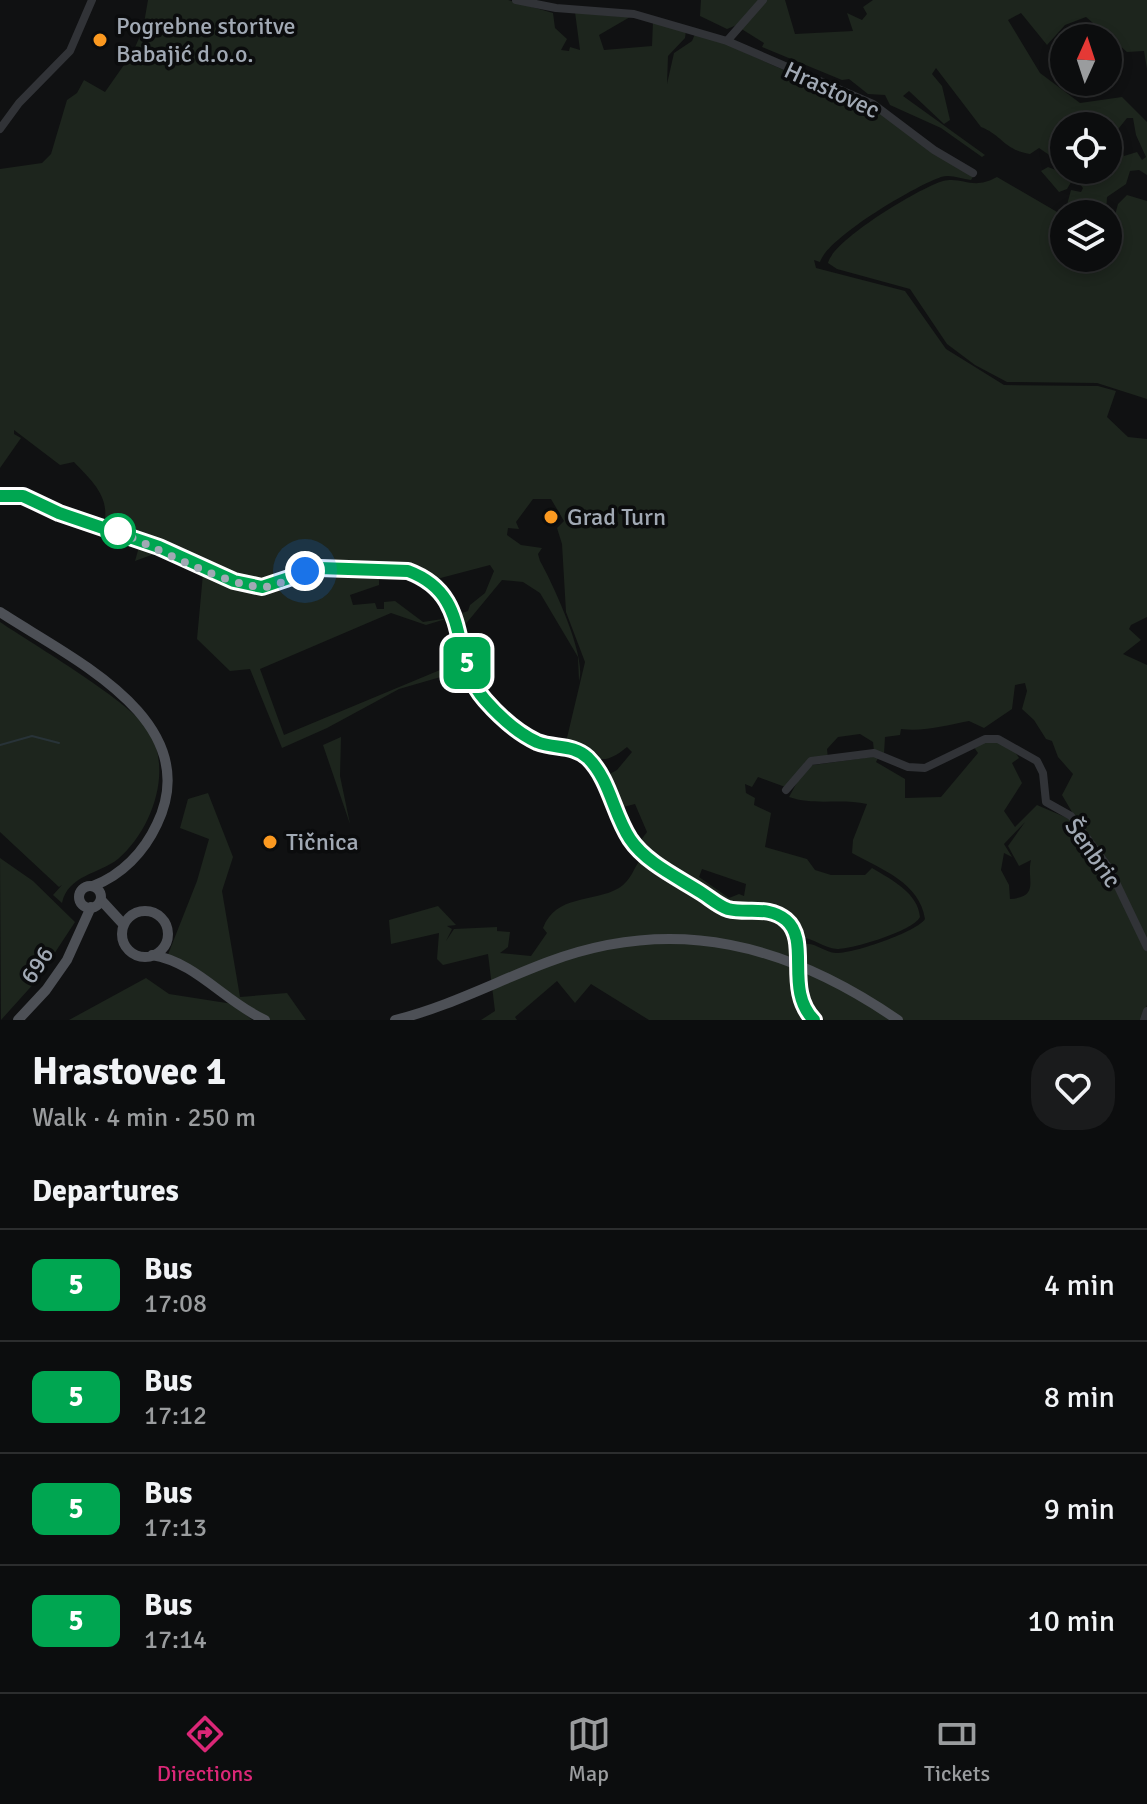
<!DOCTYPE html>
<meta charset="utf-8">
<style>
:root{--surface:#0c0d0e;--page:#1a1b1c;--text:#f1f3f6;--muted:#9a9c9e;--line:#2c2d2e;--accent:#db2777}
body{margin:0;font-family:Signika,sans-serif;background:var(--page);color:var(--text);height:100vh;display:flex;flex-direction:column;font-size:30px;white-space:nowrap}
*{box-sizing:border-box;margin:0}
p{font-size:26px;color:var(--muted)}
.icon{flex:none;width:44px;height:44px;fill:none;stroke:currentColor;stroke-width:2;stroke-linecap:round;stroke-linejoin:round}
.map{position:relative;height:1020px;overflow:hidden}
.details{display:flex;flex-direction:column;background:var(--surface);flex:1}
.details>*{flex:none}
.badge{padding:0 16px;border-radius:12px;font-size:28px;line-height:52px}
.needle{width:52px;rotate:3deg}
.tools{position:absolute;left:1050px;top:24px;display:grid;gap:16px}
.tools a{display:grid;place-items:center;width:72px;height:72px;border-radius:50%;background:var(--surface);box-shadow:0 4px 12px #0003,0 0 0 2px var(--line);font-size:40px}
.you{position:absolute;width:40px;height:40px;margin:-20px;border:6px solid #fff;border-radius:50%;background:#1a73e8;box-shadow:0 0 0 12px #1a73e833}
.map>.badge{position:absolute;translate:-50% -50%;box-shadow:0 0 0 4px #fff}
h2{padding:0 32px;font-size:30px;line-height:72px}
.round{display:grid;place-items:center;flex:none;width:84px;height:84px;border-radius:32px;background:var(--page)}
.overview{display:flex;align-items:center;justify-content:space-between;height:136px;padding:0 32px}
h1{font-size:38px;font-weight:700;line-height:60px}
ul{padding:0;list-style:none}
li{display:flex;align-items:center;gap:24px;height:112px;padding:0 32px;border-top:2px solid var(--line)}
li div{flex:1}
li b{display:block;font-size:30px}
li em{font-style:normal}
li .badge{min-width:88px;font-weight:700;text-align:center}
.tabs{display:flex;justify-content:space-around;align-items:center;height:112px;border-top:2px solid var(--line);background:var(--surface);font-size:22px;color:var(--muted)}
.tabs a{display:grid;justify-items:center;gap:4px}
.tabs .active{color:var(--accent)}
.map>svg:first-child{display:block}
.green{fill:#1d251d;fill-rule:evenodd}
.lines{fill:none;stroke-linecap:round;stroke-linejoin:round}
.stream{stroke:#283338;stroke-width:2}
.minor{stroke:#313337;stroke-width:8}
.major{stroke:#4d5056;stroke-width:10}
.line-casing{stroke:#fff;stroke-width:18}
.line{stroke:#00a651;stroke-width:12}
.walk{stroke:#a1a9b4;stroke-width:8;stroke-dasharray:0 14.4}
.poi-dot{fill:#fb9920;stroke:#0b0c0d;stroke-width:3}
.stop-dot{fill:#fff;stroke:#00a651;stroke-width:4}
.labels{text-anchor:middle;stroke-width:7;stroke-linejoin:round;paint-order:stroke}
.poi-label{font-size:24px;fill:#a1a9b4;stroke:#0b0c0d;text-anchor:start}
.street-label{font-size:24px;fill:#a1a9b4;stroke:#0b0c0d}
</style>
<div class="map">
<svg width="1147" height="1020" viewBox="0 0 1147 1020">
<rect width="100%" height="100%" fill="#101112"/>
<path class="green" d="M148,0H508L553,13L555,28L567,39L561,50L569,51L570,47L580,50L575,12L630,17L599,35L604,50L652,46L653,21L686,31L685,38L668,56L667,84L674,53L692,41L695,34L726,44L817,85L860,99L973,177L971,180C961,179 951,174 941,177C915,186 828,237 820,262L814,260L816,268L905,291L946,349L1004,385L1098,386L1116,391L1107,417L1128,437L1147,439V617L1131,625L1129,629L1141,640L1123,654L1147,665V939L1062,795L1073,774L1058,757L1052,741L1046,739L1034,720L1022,709L1027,691L1025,683L1015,685L1012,709L984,728L969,721C948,725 924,732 901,729L900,735L885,737L884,754L874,751L873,742L860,734L838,737L827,749L828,759L805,762L788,788L758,777L752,787L745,784L746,793L755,798L754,805L771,813L765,847L807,859L815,870L831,875H865L872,868C892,880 918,893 920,917C913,931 853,949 837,949C823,948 814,938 800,937C788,888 743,920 721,909C695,895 670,870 647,852L638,844L647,832L635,804L619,808L604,777L617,770L632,752L627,747C597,772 595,752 566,742L585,662L566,612L562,544L557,528L564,521L551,499H533L516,522L519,529L508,528L507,535L521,545L542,548L538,554L540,561C553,584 587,657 579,681L578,657L540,593L523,582L502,580L464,626L472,671L459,614L468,611L470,605L485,593L494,571L490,565L433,580L396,566H319C302,568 290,582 273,583C218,587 164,545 114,527L105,518C108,494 89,478 74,462L60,465L14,430V434L21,438L0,468V169L42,163L51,154L67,100L77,93L84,80L105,92L133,52L143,29ZM702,869L746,884L744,896L739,894L729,898L699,877Z
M701,0H759L737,25L727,29L700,16Z
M765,0H785L795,34L853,31L847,13L862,20L867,14L863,7L873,0H1147V69L1144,51L1127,52L1086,17L1065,25L1047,45L1021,13L1008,20L1040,73L1080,103L1122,97L1147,122V175L1139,170L1130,171L1126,184L1107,197L1106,214L1100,210L1093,214H1067L1065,212L1071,190L1081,192L1083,188L1074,177L1067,189L1059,192L1041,171L1048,167L1061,172L1108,170V126H1064V165L1039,148L1030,154C1004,150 1002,135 981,127L936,68L932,74L942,86L950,120L944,124L909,91L903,96L985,155L982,157L941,128L890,105L885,95L868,94L849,79L842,80L762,47L764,43L740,28ZM1127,118H1133L1136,135L1146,157L1142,160L1137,152L1124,156L1115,133Z
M997,177L1064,216V258H1108V214L1115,215L1118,204L1127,195L1147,201V399L1097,383L1007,382L975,365L947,344L910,289L837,269L828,263C833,240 919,188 943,181C963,176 972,191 997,177Z
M139,547L260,590C279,590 290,578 308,573C330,567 356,573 379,576V585L350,595L353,605L375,603L377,609H384V602L395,601L423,622L449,618L426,625L391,613L260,669L284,735L464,660L465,670L399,689L327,728L282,748L250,669L230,671L197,639L203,574L154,554L135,561Z
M0,622C31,643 134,704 149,731C173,771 152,830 118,859C99,874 68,875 62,903L53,895L62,885L59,887L0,832Z
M341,737L340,776L350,824L323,745Z
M991,740L1012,747L1019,758L1012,763L1022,783L1004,811L1015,827L1037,805L1072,820L1087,845L1111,872L1147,950V1005L1142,1020H824L803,997L800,946C813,939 822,952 836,953C852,954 917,932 925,919C920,883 881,869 852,853L853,840L867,804C840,798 815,806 789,797L806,766L879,756L876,762L905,779V798L941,797L978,753L973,746ZM1025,822L1008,846L1019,866L1031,860C1026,879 1041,897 1010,899L1009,885L1001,870L1004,853L1012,857L1004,844Z
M208,793L233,857L222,891L240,997L287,993L306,1020H256L232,994L192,975L167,957L197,881L209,839L180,828L188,799Z
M642,857L722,911L771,916L787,928L795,1001L816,1020H649L591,984L575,1003L557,981L515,1017L517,1020H481L495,1011L488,954L443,965L437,959L439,933L391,944L389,920L438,906L456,925L447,926L452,929L446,941L454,929L497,927V931L510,932L508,947L500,953L531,956L547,933L543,928C556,894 593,903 619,888C631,881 634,867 642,857Z
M0,858L33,881L75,922L37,980L1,1020Z
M146,978L169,994L233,1004L252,1020H69Z"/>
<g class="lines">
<path class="stream" d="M0,745L32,736L59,743"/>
<path class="minor" d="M516,0L556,8L634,14L727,41L873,104L934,150L973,173
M727,41L763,0
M0,129L19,103L70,51L92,0
M0,496H23L234,581L274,586L319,568L408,571C475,596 448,657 485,700C499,716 518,733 537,741C555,749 573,744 588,759C610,780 614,813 630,838C646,862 679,878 702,893C710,898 719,906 728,909C748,914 769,905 786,920C811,941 783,990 814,1020
M786,790L811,761L874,753L908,767L925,768L985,739H998L1037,761L1043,773L1046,802L1071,816L1109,868L1147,947
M1144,1020L1147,1011"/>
<path class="major" d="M0,612C70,658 207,720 157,824C144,852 122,875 93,886
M79 897a11 11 0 1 1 22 0a11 11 0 1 1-22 0Z
M101,900L124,925
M122 934a23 23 0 1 1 46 0a23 23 0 1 1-46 0Z
M152,955C196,962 225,1002 265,1020
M18,1020L46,990L67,960L91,907
M395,1020C448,1007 497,981 548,962C676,914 789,945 898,1020"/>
</g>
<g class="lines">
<defs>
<path id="line" d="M0,496H23L59,513L159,547L234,581L262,587L319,568L408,571C475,596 447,658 485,700C499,716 518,733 537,742C555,749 573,744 588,758C610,780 613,813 630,839C646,863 679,878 702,893C710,898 719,906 728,909C748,914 768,905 786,920C811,941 784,990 814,1020"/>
</defs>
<use href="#line" class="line-casing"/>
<use href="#line" class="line"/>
<path class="walk" d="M118,531L112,529C151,544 225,587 264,587C279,586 292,577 305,571"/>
</g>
<g class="poi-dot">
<circle cx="100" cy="40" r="8"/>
<circle cx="551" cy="517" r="8"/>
<circle cx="270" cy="842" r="8"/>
</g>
<circle class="stop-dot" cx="118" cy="531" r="16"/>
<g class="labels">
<g class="poi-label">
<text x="116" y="34">Pogrebne storitve<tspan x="116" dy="28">Babajić d.o.o.</tspan></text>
<text x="567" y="525">Grad Turn</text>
<text x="286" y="850">Tičnica</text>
</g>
<g class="street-label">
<text transform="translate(832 90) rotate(25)" y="8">Hrastovec</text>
<text transform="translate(1093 853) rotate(55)" y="8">Šenbric</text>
<text transform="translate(37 965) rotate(-56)" y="8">696</text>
</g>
</g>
</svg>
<div class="tools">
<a><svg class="needle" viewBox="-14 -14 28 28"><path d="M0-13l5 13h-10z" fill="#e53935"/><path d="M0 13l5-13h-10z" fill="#9a9c9e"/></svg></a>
<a><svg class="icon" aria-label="locate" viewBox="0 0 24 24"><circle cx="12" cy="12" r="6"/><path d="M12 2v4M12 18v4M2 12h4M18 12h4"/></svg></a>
<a><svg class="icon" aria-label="layers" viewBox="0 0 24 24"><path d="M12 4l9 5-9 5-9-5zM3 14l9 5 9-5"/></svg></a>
</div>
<div class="you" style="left:305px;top:571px"></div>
<b class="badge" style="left:467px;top:663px;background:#00a651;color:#fff">5</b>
</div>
<section class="details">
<div class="overview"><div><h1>Hrastovec 1</h1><p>Walk · 4 min · 250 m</p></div><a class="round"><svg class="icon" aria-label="heart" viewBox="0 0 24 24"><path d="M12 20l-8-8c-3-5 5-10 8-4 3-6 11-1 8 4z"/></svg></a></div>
<h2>Departures</h2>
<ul>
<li><span class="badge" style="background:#00a651;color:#fff">5</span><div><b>Bus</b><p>17:08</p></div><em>4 min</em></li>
<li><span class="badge" style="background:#00a651;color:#fff">5</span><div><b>Bus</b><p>17:12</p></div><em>8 min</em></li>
<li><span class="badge" style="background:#00a651;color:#fff">5</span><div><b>Bus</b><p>17:13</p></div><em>9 min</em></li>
<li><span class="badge" style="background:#00a651;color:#fff">5</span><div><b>Bus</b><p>17:14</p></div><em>10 min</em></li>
</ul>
</section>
<nav class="tabs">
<a class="active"><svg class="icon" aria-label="directions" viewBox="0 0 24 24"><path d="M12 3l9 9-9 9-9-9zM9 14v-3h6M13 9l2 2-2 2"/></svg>Directions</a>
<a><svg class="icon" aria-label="map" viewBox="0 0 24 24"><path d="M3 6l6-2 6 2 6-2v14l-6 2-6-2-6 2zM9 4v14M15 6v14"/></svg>Map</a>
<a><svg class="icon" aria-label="tickets" viewBox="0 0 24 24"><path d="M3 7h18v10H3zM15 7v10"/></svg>Tickets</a>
</nav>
